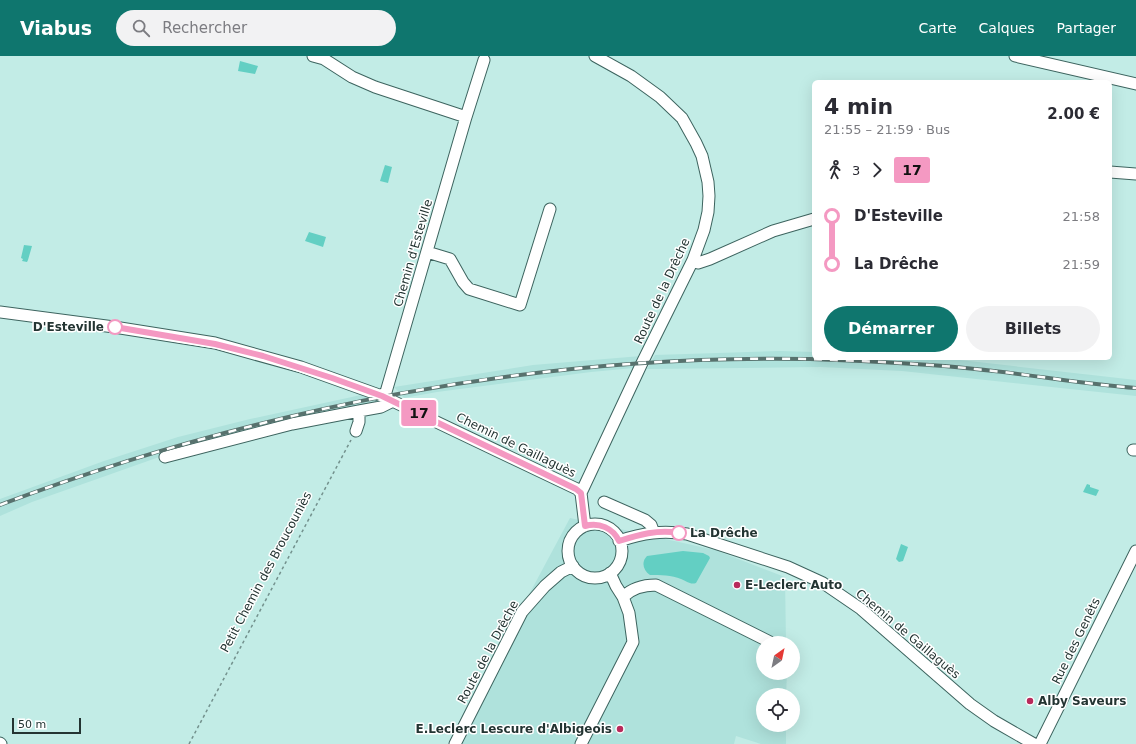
<!DOCTYPE html>
<html lang="fr">
<meta charset="utf-8">
<style>
:root{--surface:#fff;--page:#f2f2f3;--text:#2b2b33;--muted:#7c7c81;--accent:#0f766e}
body{margin:0;font-family:"DejaVu Sans",sans-serif;background:var(--page);color:var(--text);height:100vh;display:flex;flex-direction:column;font-size:15px;white-space:nowrap}
*{box-sizing:border-box;margin:0}
p{font-size:13px;color:var(--muted)}
.icon{flex:none;width:22px;height:22px;fill:none;stroke:currentColor;stroke-width:2;stroke-linecap:round;stroke-linejoin:round}
.map{position:relative;flex:1;overflow:hidden}
.drawer{position:absolute;left:812px;top:24px;width:300px;height:280px;display:flex;flex-direction:column;background:var(--surface);border-radius:6px;box-shadow:0 4px 16px #0002}
.drawer>*{flex:none}
.badge{padding:0 8px;border-radius:3px;font-size:14px;line-height:26px}
.needle{width:26px;rotate:33deg}
.fabs{position:absolute;left:756px;top:580px;display:grid;gap:8px}
.fabs a{display:grid;place-items:center;width:44px;height:44px;border-radius:50%;background:var(--surface);box-shadow:0 4px 16px #0002;font-size:20px}
.scale{position:absolute;left:12px;bottom:10px;width:69px;box-sizing:border-box;padding-left:4px;border:2px solid #233432;border-top:0;font-size:11px;line-height:14px;white-space:nowrap;color:#233432;-webkit-text-stroke:3px #fff;paint-order:stroke}
.map>.badge{position:absolute;translate:-50% -50%;box-shadow:0 0 0 2px #fff}
.legs{display:flex;align-items:center;gap:6px;height:44px;padding:0 12px;font-size:13px}
.legs p{margin-inline-start:auto}
.overview{display:flex;align-items:center;justify-content:space-between;height:68px;padding:0 12px}
h1{font-size:22px;font-weight:600;line-height:30px}
.cta{display:flex;gap:8px;margin-top:auto;padding:8px 12px}
.cta a{flex:1;height:46px;border-radius:24px;background:var(--accent);color:#fff;font-size:16px;font-weight:600;line-height:46px;text-align:center}
.cta a+a{background:var(--page);color:var(--text)}
ul{padding:0 12px;list-style:none}
li{display:flex;align-items:center;gap:14px;height:48px;font-size:15px}
li i{display:grid;place-items:center;width:6px;height:100%;margin:0 5px;background:currentColor}
li i::after{content:'';width:10px;height:10px;margin:-5px;border:3px solid;border-radius:50%;background:var(--surface)}
li p{margin-inline-start:auto}
li:first-child i{background:linear-gradient(#0000 50%,currentColor 0)}
li:last-child i{background:linear-gradient(currentColor 50%,#0000 0)}
header{display:flex;align-items:center;gap:24px;box-sizing:border-box;height:56px;padding:0 20px;background:var(--accent);color:#fff}
header strong{font-size:19px}
nav{display:flex;gap:22px;margin-inline-start:auto;font-size:14px}
.search{width:280px;height:36px;background:var(--page);display:flex;align-items:center;gap:10px;box-sizing:border-box;padding:0 14px;border-radius:22px;color:var(--muted);font-size:15px}
.map>svg:first-child{display:block}
.built{fill:#afe2dc}
.water{fill:#63cfc3}
.lines{fill:none;stroke-linecap:round;stroke-linejoin:round}
.minor-casing{stroke:#3d645f;stroke-width:13}
.path{stroke:#73918d;stroke-width:1.5;stroke-dasharray:3 3;stroke-linecap:butt}
.minor{stroke:#fff;stroke-width:11}
.rail-casing{stroke:#58726e;stroke-width:4}
.rail{stroke:#fff;stroke-width:2.5;stroke-dasharray:8;stroke-linecap:butt}
.line-1-casing{stroke:#fff;stroke-width:9}
.line-1{stroke:#f499c2;stroke-width:6}
.stop-1-dot{fill:#fff;stroke:#f499c2;stroke-width:2}
.poi-dot{fill:#b82a5b;stroke:#fff;stroke-width:1.5}
.labels{text-anchor:middle;stroke-width:3;stroke-linejoin:round;paint-order:stroke}
.street-label{font-size:12px;fill:#233432;stroke:#fff}
.stop-label{font-size:12px;font-weight:bold;fill:#233432;stroke:#fff;text-anchor:end}
.poi-label{font-size:12px;font-weight:bold;fill:#233432;stroke:#fff;text-anchor:start}
</style>
<header>
<strong>Viabus</strong>
<div class="search"><svg class="icon" aria-label="search" viewBox="0 0 24 24"><circle cx="10" cy="10" r="6"/><path d="M15 15l6 6"/></svg>Rechercher</div>
<nav><a>Carte</a><a>Calques</a><a>Partager</a></nav>
</header>
<div class="map">
<svg width="1136" height="688" viewBox="0 0 1136 688">
<rect width="100%" height="100%" fill="#c2ece6"/>
<path class="built" d="M780,295L814,296V302H942L1136,324V340L902,315L820,311L647,313L655,299Z
M641,300L634,312L591,316L437,336L404,342L394,331L533,309Z
M361,339L385,347L162,400L32,446L0,460V443L104,405L178,381L250,363Z
M570,462L715,494L785,521L786,587H763V617H787L786,639H763V669H786V688H761L736,680L734,688H449Z"/>
<path class="water" d="M240,5L258,10L255,18L238,15Z
M385,109L392,111L388,127L380,125Z
M309,176L326,181L323,191L305,185Z
M24,189L32,190L28,204L27,206L22,205L23,203L21,202Z
M1087,428L1090,429V431L1099,434L1096,440L1083,436Z
M901,488L908,491L903,505L899,506L896,503Z
M683,495L703,497L709,500L710,502L696,527C690,529 687,525 681,523C672,519 660,519 650,519C643,514 641,506 647,500Z"/>
<g class="lines">
<defs>
<path id="minor" d="M313,0L324,3L352,21L375,31L466,61
M1015,0L1136,28
M1110,116L1136,118
M427,196L450,203L463,226L469,233L520,249L550,153
M693,204L698,207L710,203L773,175L814,163
M0,256L114,271L215,287L301,311L382,340L577,433L581,437
M382,340L386,336L466,61L484,4
M356,375L359,366V355L381,351L393,345
M1133,394H1136
M165,401L292,368L359,355
M604,446L645,464L651,469L654,477
M568 495a27 27 0 1 1 54 0a27 27 0 1 1-54 0Z
M585,470L581,437L642,307L693,204L704,174L708,156L709,140L708,126L702,100L696,87L682,62L660,41L631,20L595,0
M619,485C643,477 662,474 687,478L788,511L823,527L861,553L970,648L994,665L1034,688
M623,541C632,532 644,529 656,529L770,586
M0,687L1,688
M455,688L522,556L545,530L561,516L573,510
M581,688L633,586L629,557L623,541L616,530L610,517
M1040,688L1136,495"/>
</defs>
<use href="#minor" class="minor-casing"/>
<path class="path" d="M189,688L351,384"/>
<use href="#minor" class="minor"/>
<defs>
<path id="rail" d="M0,449C255,353 534,298 807,303C862,305 919,307 975,313C1028,318 1082,328 1136,332"/>
</defs>
<use href="#rail" class="rail-casing"/>
<use href="#rail" class="rail"/>
</g>
<g class="lines">
<defs>
<path id="line-1" d="M115,271L215,288L263,300L332,322L382,340L576,433L581,437L585,470C599,466 613,472 619,485C638,479 658,473 679,477"/>
</defs>
<use href="#line-1" class="line-1-casing"/>
<use href="#line-1" class="line-1"/>
</g>
<g class="stop-1-dot">
<circle cx="115" cy="271" r="7"/>
<circle cx="679" cy="477" r="7"/>
</g>
<g class="poi-dot">
<circle cx="737" cy="529" r="4"/>
<circle cx="1030" cy="645" r="4"/>
<circle cx="620" cy="673" r="4"/>
</g>
<g class="labels">
<g class="street-label">
<text transform="translate(413 197) rotate(-74)" y="4">Chemin d'Esteville</text>
<text transform="translate(662 235) rotate(-65)" y="4">Route de la Drêche</text>
<text transform="translate(516 389) rotate(26)" y="4">Chemin de Gaillaguès</text>
<text transform="translate(266 516) rotate(-62)" y="4">Petit Chemin des Broucouniès</text>
<text transform="translate(908 578) rotate(40)" y="4">Chemin de Gaillaguès</text>
<text transform="translate(1076 585) rotate(-64)" y="4">Rue des Genêts</text>
<text transform="translate(488 596) rotate(-62)" y="4">Route de la Drêche</text>
</g>
<g class="stop-label">
<text x="104" y="275">D'Esteville</text>
<text x="690" y="481" text-anchor="start">La Drêche</text>
</g>
<g class="poi-label">
<text x="745" y="533">E-Leclerc Auto</text>
<text x="1038" y="649">Alby Saveurs</text>
<text x="612" y="677" text-anchor="end">E.Leclerc Lescure d'Albigeois</text>
</g>
</g>
</svg>
<div class="fabs">
<a><svg class="needle" viewBox="-14 -14 28 28"><path d="M0-13l5 13h-10z" fill="#e53935"/><path d="M0 13l5-13h-10z" fill="#7c7c81"/></svg></a>
<a><svg class="icon" aria-label="locate" viewBox="0 0 24 24"><circle cx="12" cy="12" r="6"/><path d="M12 2v4M12 18v4M2 12h4M18 12h4"/></svg></a>
</div>
<div class="scale">50 m</div>
<b class="badge" style="left:419px;top:357px;background:#f499c2;color:#111">17</b>
<section class="drawer">
<div class="overview"><div><h1>4 min</h1><p>21:55 – 21:59 · Bus</p></div><b>2.00 €</b></div>
<div class="legs"><svg class="icon" aria-label="walk" viewBox="0 0 24 24"><circle cx="13" cy="4" r="2"/><path d="M13 8l-2 6 4 7M11 14l-3 7M7 12l3-4h3l4 4"/></svg>3<svg class="icon" aria-label="forward" viewBox="0 0 24 24"><path d="M9 5l7 7-7 7"/></svg><b class="badge" style="background:#f499c2;color:#111">17</b></div>
<ul>
<li><i style="color:#f499c2"></i><b>D'Esteville</b><p>21:58</p></li>
<li><i style="color:#f499c2"></i><b>La Drêche</b><p>21:59</p></li>
</ul>
<div class="cta"><a>Démarrer</a><a>Billets</a></div>
</section>
</div>
